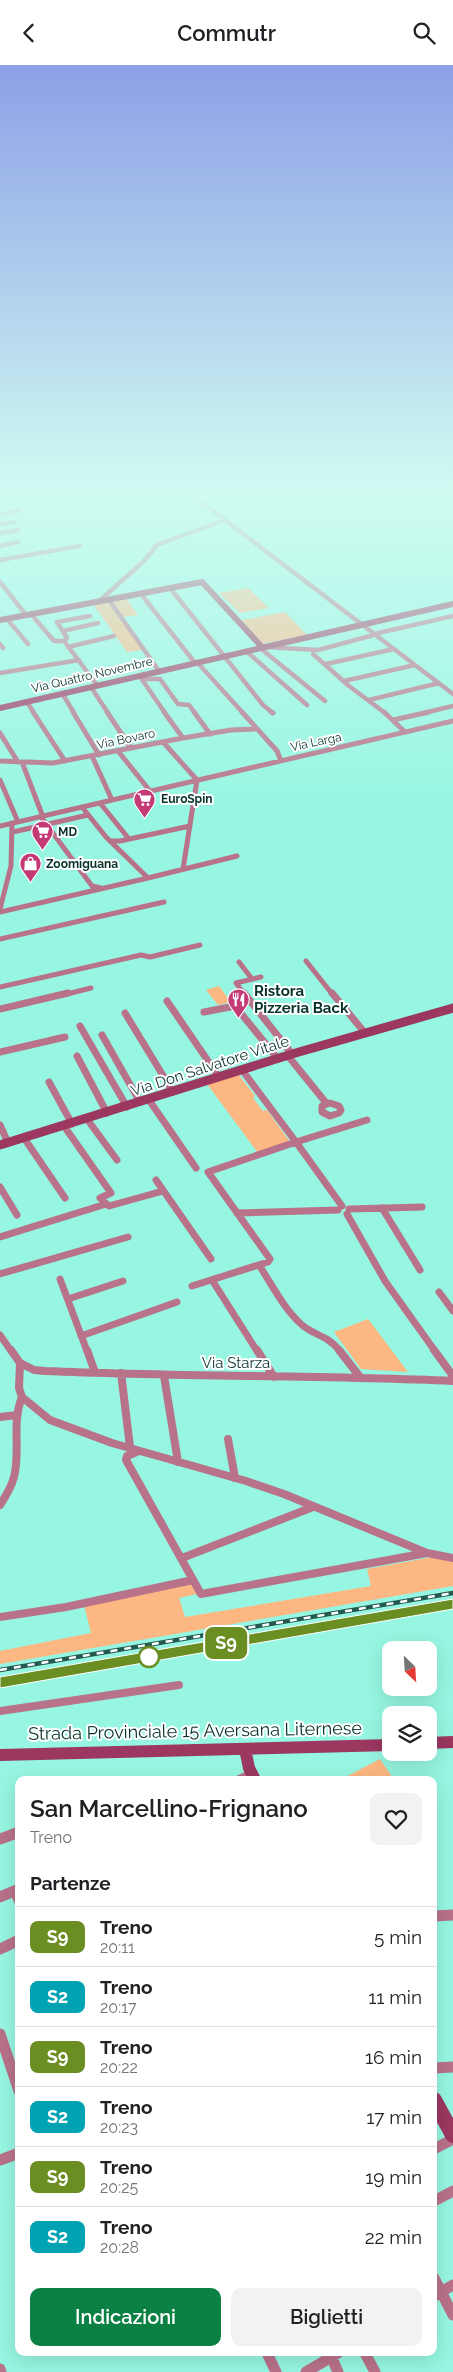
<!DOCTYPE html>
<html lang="it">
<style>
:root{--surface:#fff;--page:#f2f2f2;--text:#202124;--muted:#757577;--line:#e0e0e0;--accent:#0b8043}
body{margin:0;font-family:Raleway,sans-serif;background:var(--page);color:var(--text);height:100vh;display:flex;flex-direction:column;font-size:19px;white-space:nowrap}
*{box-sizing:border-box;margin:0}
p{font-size:16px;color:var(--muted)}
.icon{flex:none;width:28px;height:28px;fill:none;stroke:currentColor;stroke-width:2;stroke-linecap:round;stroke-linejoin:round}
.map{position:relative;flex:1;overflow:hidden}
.panel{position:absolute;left:15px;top:1711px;width:422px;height:580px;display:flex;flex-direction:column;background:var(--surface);border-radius:10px;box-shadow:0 5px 20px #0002}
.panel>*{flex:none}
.badge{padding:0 10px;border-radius:8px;font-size:18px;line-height:32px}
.needle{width:32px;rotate:155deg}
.buttons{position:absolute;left:382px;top:1576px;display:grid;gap:10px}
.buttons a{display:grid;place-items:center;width:55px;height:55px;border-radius:10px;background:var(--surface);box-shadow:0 5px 20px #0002;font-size:25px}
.map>.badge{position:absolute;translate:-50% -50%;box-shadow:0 0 0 2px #fff}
h2{padding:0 15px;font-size:19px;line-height:45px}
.round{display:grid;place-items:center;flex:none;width:52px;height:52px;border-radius:10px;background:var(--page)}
.summary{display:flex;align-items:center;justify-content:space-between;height:85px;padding:0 15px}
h1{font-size:24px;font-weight:600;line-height:38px}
.primary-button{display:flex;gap:10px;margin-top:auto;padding:10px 15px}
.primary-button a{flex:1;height:58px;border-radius:10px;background:var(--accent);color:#fff;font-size:20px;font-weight:600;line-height:58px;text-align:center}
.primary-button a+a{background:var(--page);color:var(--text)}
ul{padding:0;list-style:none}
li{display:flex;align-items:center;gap:15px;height:60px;padding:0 15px;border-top:1px solid var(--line)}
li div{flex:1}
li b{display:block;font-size:19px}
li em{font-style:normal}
li .badge{min-width:55px;font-weight:700;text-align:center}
header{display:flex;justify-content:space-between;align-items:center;height:65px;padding:0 15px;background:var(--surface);font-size:22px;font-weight:600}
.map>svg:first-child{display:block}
.green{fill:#fdb782}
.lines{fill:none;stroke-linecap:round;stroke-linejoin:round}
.street-far4{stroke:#b8728a;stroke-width:4.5}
.street-far3{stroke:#b8728a;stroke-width:5}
.street-far2{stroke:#b8728a;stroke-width:7}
.street-far1{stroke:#b8728a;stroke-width:8}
.street{stroke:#b8728a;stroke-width:11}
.secondary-far3{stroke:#9c3760;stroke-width:6}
.secondary-far2{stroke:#9c3760;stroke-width:9}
.secondary-far1{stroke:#9c3760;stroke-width:12}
.secondary{stroke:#9c3760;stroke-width:16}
.rail-casing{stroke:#23594f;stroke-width:4.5}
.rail{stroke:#fff;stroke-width:2.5;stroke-dasharray:7;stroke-linecap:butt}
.line{fill:#6b8e23;stroke:#fff}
.stop-dot{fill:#fff;stroke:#6b8e23;stroke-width:2.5}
.labels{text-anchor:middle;stroke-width:4;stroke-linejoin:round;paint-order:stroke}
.far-street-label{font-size:12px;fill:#07332c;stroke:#fff}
.far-poi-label{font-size:12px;font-weight:bold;fill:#07332c;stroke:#fff;text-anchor:start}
.poi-label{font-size:15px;font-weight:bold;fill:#07332c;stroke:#fff;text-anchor:start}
.street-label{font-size:15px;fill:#07332c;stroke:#fff}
.near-street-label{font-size:18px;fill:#07332c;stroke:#fff}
</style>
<header><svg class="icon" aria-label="back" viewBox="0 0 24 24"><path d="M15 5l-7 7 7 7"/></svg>Commutr<svg class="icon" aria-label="search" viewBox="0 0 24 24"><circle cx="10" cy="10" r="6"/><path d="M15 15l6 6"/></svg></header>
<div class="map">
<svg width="453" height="2307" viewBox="0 0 453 2307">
<rect width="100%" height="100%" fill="#96f6e1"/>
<path class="green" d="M248,523L269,543L240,548L219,528Z
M126,533L138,550L123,552L111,536Z
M108,537L142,585L127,587L93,539Z
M285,547L307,570L261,579L242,555Z
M219,921L231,937L218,940L206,925Z
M238,1009L255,1031L253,1033L263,1046L267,1045L290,1077L258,1088L207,1019Z
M368,1254L408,1307L361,1304L334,1267Z
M433,1492L453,1496V1521L0,1599V1586L91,1568L84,1540L190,1517L197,1529L179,1533L185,1552L371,1521L367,1504Z
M380,1694L394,1715H340Z"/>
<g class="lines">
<path class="street-far4" d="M0,450L19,446
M225,455L453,629
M0,459L15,457
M0,468L19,465
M0,481L18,477
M0,495L80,481
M0,517L26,550
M170,523L263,640L273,648
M141,529L195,598
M109,535L159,606
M98,537L145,495L157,480L225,455L185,424
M31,549L54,576H64
M7,554L28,579
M63,566L98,558
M374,569L453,551
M64,576L67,573L57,557L90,551
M64,576L97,620
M0,579L3,583
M68,582L114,571
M265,582L318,585L374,570
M260,583L325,636
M246,586L307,640
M313,589L349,621L385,648
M197,597L243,648
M326,599L394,584
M0,608L79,595
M141,613L165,648
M143,614H160L178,639L189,640L195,648
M344,616L415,600
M91,622L108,648
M62,628L74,648
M369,635L439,618
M27,637L34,648
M424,648L453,641"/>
<path class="street-far3" d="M33,647L65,696
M73,647L99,690
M107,647L131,683
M164,647L183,673
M194,647L210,669
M242,647L277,686L281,696
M271,647L273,648
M384,647L405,667
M393,655L429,647
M0,668L18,697
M163,677L197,715L183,804
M118,686L150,726
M92,691L112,735
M0,696L53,698L183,673L231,665L255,664
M22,697L43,752
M0,715L18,757
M100,738L129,774
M41,752L92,821L101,823
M0,761L453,656
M13,767L88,750
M110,776H120L190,761
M148,813L237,791
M0,844L11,801L12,758
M0,847L148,813L106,772L82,742
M0,874L164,837
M306,896L333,930
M239,897L252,914
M0,922L141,890L150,892L200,880
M63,930L91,923
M245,930L236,918L261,912"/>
<path class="street-far2" d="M244,928L292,989
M332,928L365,968
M167,936L219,1012
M0,944L68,928
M204,947L235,941L278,994
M125,948L173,1027
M80,961L127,1042
M102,970L140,1037
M0,987L65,972
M77,991L107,1048
M288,991L327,1039
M49,1017L72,1059
M149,1035L196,1103
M330,1038L339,1041L341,1045L339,1048L330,1051L322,1047V1041Z
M87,1054L117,1095
M0,1060L8,1078
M64,1061L111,1128L100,1133L109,1141L163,1126
M24,1073L65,1133
M156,1115L211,1194
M0,1122L17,1150
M342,1141L296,1077L367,1055
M382,1143L420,1205
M349,1144L422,1142
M237,1148L338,1145
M347,1149L385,1216L435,1286
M0,1172L106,1139
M259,1200C272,1220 284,1244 302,1260C317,1272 326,1269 340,1286
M0,1209L128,1172
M60,1214L87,1286
M212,1215L257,1286
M192,1221L268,1197L270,1194L208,1107L296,1077L242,1005
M439,1227L453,1246
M68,1234L123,1216
M0,1270L11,1286
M81,1271L177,1237"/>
<path class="street-far1" d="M11,1285L20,1298L19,1323L22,1332L50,1355L112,1378L246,1416L284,1429L427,1488L453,1493
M87,1285L95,1307
M257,1285L274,1312
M339,1285L360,1312
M434,1285L453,1311
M20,1298L34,1305L45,1306C181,1312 317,1310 453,1316
M121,1308L130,1382
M164,1311L178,1397
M0,1352L17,1350
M228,1374L235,1413
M139,1386L127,1391L126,1395L201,1529L427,1488
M0,1440C6,1431 11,1423 14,1412C21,1385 11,1360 22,1332
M182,1493L313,1442
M0,1552L66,1542L193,1515
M0,1646L179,1620
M237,1715L252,1708"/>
<path class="street" d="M0,1774L19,1767
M15,1826L19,1835
M0,1832L19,1824
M434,1851L453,1850
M0,1884L19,1875
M0,1969L19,2026
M434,2003L453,2002
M434,2084L453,2074
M0,2095L19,2088
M434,2136L453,2126
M434,2213L453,2250
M434,2231L453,2220
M267,2288L276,2307
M365,2288L375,2307
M330,2289L338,2307
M0,2304L1,2307
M306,2307L338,2288"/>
<path class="secondary-far3" d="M0,555L202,517L262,582
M0,643L453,539"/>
<path class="secondary-far2" d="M0,1080L292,989L453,943"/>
<path class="secondary-far1" d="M429,1678L453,1677
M245,1684L249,1703L255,1715
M0,1690L391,1680"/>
<path class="secondary" d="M434,2035L453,2070"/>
<defs>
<path id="rail" d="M0,1605L453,1528
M0,1618L453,1539"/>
</defs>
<use href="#rail" class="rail-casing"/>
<use href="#rail" class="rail"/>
</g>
<linearGradient id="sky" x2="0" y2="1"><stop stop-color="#8da0e7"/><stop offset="0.57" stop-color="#d0fbf2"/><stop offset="1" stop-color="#d0fbf2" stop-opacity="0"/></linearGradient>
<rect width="453" height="747" fill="url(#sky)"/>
<path class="line" d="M453,1534V1544L0,1623V1612Z"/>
<defs>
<symbol id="supermarket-pin" viewBox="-11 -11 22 30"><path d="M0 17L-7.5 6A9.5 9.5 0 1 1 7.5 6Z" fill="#c33a75" stroke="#fff"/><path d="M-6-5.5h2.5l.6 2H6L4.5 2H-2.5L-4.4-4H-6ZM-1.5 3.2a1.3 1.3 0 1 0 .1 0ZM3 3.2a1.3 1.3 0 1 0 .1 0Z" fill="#fff"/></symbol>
<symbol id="shop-pin" viewBox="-11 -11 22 30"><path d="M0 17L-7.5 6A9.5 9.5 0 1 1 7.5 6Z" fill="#c33a75" stroke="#fff"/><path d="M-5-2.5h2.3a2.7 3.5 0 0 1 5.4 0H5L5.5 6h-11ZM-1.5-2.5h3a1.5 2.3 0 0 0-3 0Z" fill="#fff"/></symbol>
<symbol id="restaurant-pin" viewBox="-11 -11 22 30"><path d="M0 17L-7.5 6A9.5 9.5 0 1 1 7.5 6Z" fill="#c33a75" stroke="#fff"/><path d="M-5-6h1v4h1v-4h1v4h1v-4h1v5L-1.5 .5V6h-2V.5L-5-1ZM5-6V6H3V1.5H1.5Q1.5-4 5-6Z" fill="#fff"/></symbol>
</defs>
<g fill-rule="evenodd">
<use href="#supermarket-pin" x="132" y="722" width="25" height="34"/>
<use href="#supermarket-pin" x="30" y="754" width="25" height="34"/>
<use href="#shop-pin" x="18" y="786" width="25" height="34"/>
<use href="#restaurant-pin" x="226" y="922" width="25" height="34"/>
</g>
<circle class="stop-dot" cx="149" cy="1592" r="10"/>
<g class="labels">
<g class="far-street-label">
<text transform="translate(92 610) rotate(-13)" y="4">Via Quattro Novembre</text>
<text transform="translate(126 674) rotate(-12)" y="4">Via Bovaro</text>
<text transform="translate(316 677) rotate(-12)" y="4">Via Larga</text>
</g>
<g class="far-poi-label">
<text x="161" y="738">EuroSpin</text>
<text x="58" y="771">MD</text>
<text x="46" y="803">Zoomiguana</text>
</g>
<g class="poi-label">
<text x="254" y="931">Ristora<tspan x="254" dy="17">Pizzeria Back</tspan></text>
</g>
<g class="street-label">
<text transform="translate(210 1001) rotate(-18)" y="5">Via Don Salvatore Vitale</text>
<text x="236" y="1303">Via Starza</text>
</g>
<g class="near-street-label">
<text transform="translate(195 1666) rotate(-1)" y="6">Strada Provinciale 15 Aversana Liternese</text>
</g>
</g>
</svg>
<div class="buttons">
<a><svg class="needle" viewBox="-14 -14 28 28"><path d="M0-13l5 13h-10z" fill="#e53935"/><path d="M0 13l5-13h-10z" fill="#757577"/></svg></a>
<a><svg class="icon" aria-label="layers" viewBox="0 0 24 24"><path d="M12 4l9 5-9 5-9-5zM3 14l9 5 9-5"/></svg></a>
</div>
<b class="badge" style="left:226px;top:1578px;background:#6b8e23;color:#fff">S9</b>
<section class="panel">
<div class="summary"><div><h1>San Marcellino-Frignano</h1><p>Treno</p></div><a class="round"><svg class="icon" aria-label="heart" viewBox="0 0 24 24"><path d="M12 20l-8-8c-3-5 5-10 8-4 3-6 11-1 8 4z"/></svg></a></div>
<h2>Partenze</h2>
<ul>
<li><span class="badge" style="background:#6b8e23;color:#fff">S9</span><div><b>Treno</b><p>20:11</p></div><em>5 min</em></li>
<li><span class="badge" style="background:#00a3b4;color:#fff">S2</span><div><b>Treno</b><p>20:17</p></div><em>11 min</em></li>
<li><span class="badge" style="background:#6b8e23;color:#fff">S9</span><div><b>Treno</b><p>20:22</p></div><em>16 min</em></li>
<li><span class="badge" style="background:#00a3b4;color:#fff">S2</span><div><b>Treno</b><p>20:23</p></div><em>17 min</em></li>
<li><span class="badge" style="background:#6b8e23;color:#fff">S9</span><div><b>Treno</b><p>20:25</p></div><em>19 min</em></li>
<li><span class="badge" style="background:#00a3b4;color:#fff">S2</span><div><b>Treno</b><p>20:28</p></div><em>22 min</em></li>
</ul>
<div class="primary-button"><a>Indicazioni</a><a>Biglietti</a></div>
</section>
</div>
